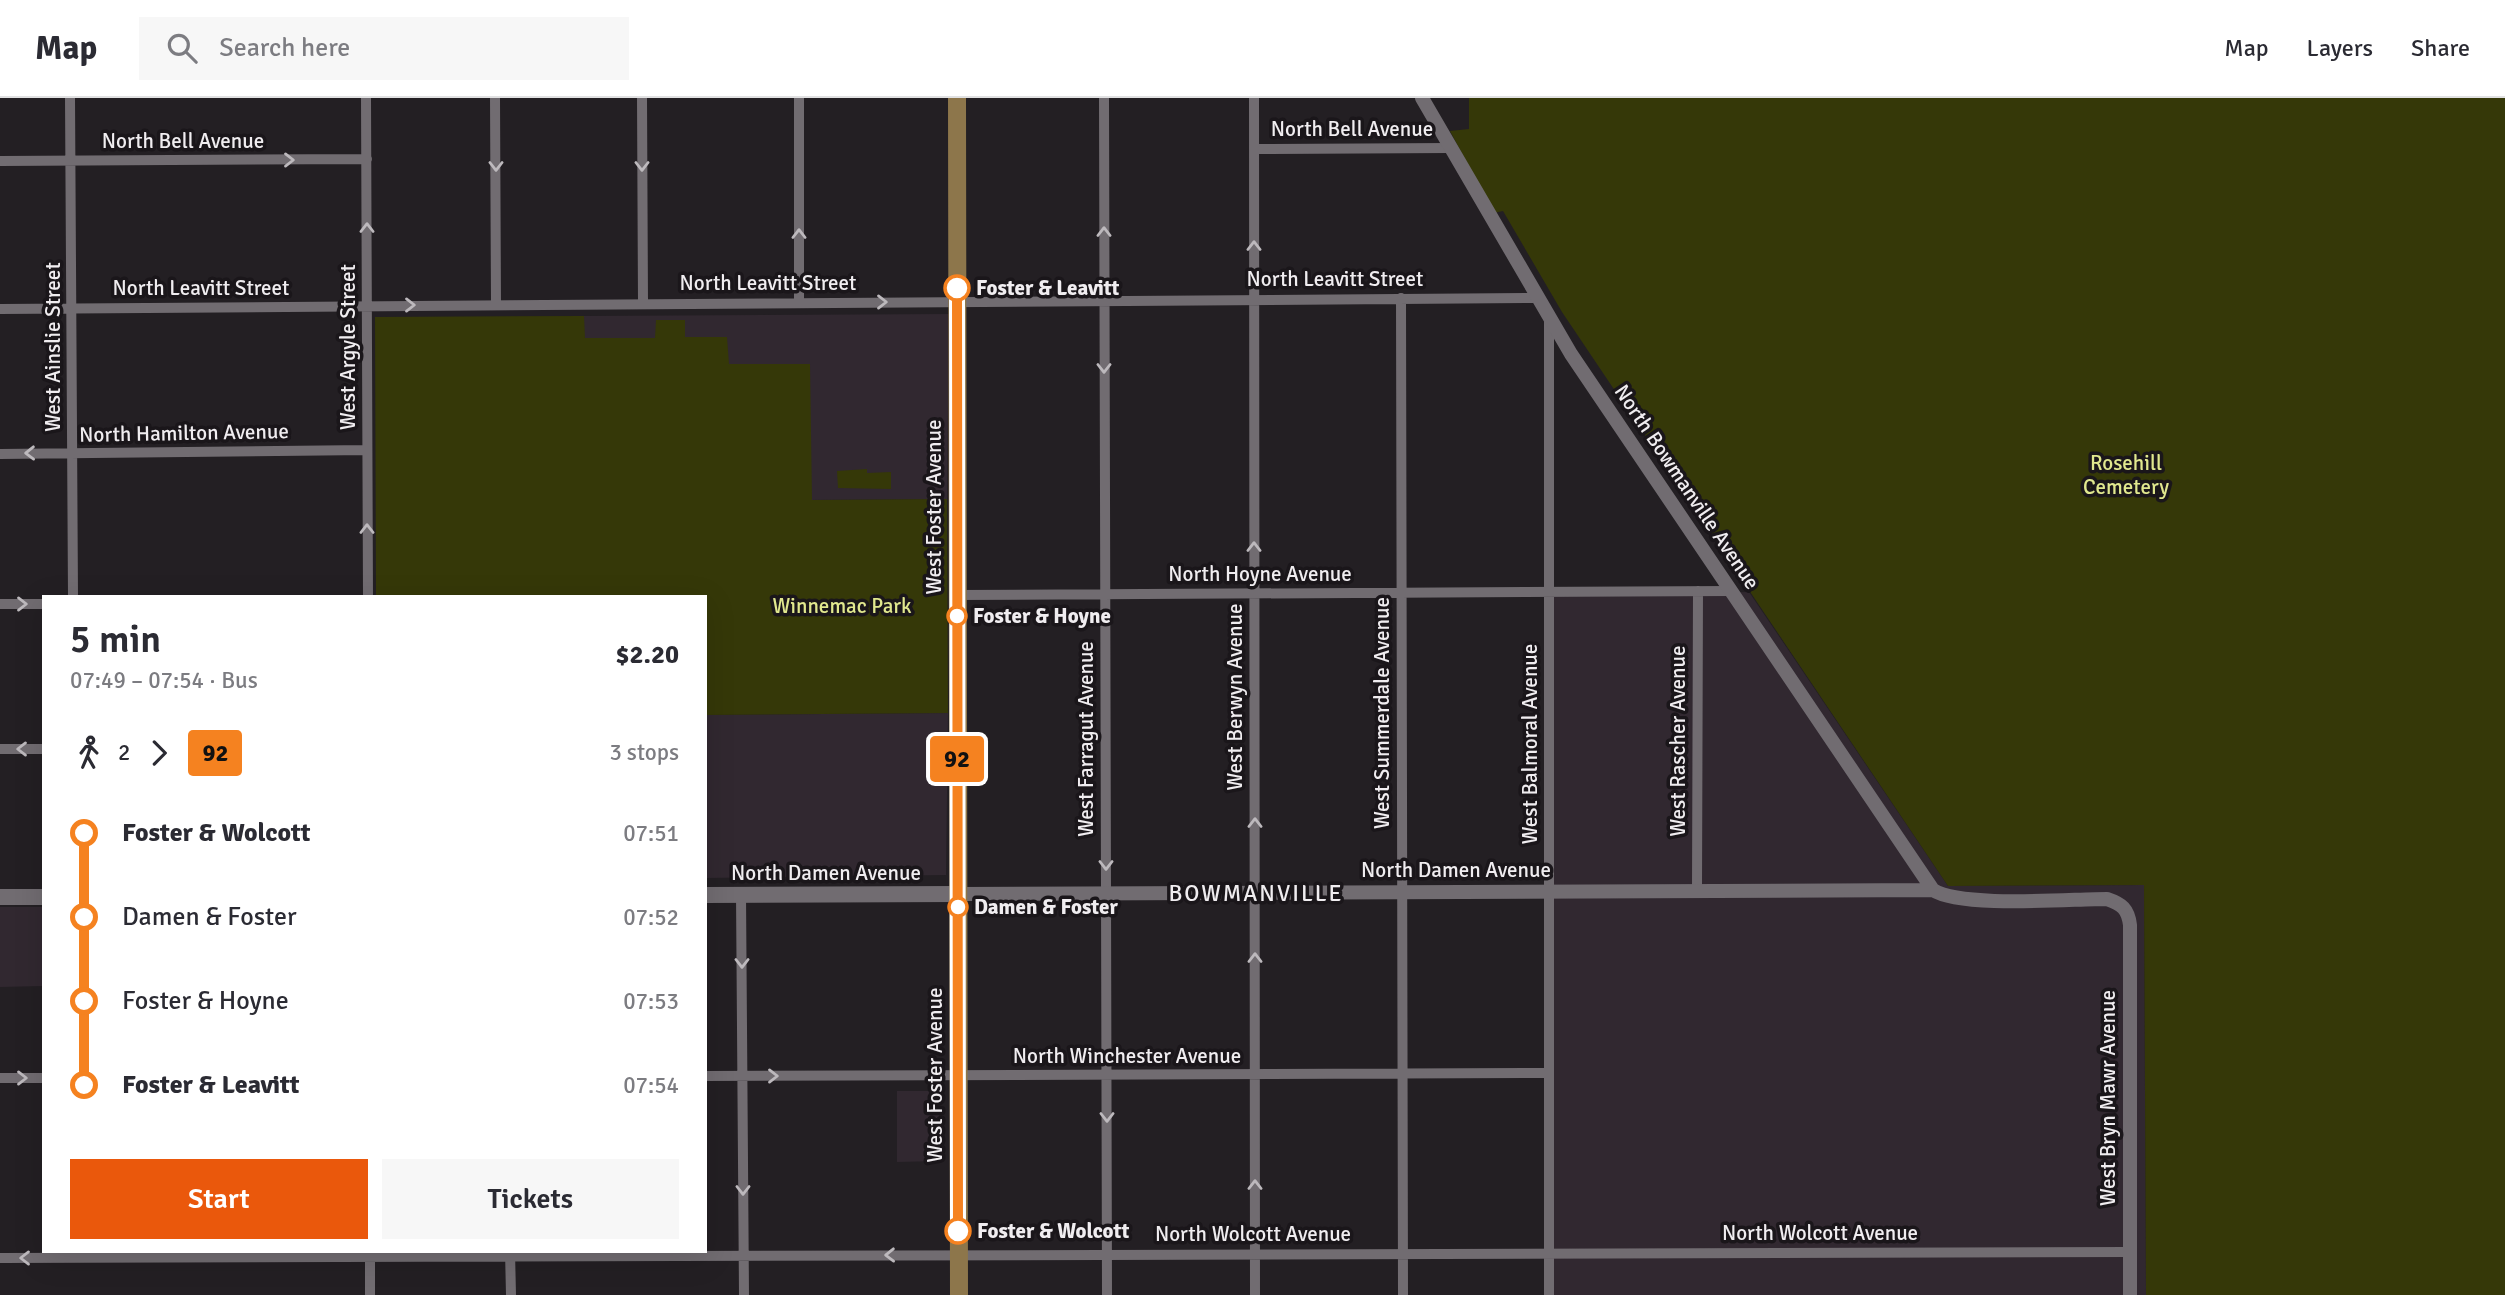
<!DOCTYPE html>
<meta charset="utf-8">
<style>
:root{--surface:#fff;--page:#f7f7f7;--text:#2b2b33;--muted:#7c7c81;--line:#e1e1e2;--accent:#ea580c}
body{margin:0;font-family:Signika,sans-serif;background:var(--page);color:var(--text);height:100vh;display:flex;flex-direction:column;font-size:26px;white-space:nowrap}
*{box-sizing:border-box;margin:0}
p{font-size:23px;color:var(--muted)}
.icon{flex:none;width:38px;height:38px;fill:none;stroke:currentColor;stroke-width:2;stroke-linecap:round;stroke-linejoin:round}
.map{position:relative;flex:1;overflow:hidden}
.details{position:absolute;left:42px;top:497px;width:665px;height:658px;display:flex;flex-direction:column;background:var(--surface);border-radius:0px;box-shadow:0 7px 28px #0002}
.details>*{flex:none}
.badge{padding:0 14px;border-radius:5px;font-size:24px;line-height:46px}
.map>.badge{position:absolute;translate:-50% -50%;box-shadow:0 0 0 4px #fff}
.legs{display:flex;align-items:center;gap:10px;height:77px;padding:0 28px;font-size:23px}
.legs p{margin-inline-start:auto}
.head{display:flex;align-items:center;justify-content:space-between;height:119px;padding:0 28px}
h1{font-size:38px;font-weight:600;line-height:52px}
.primary-button{display:flex;gap:14px;margin-top:auto;padding:14px 28px}
.primary-button a{flex:1;height:80px;border-radius:0px;background:var(--accent);color:#fff;font-size:28px;font-weight:600;line-height:80px;text-align:center}
.primary-button a+a{background:var(--page);color:var(--text)}
ul{padding:0 28px;list-style:none}
li{display:flex;align-items:center;gap:24px;height:84px;font-size:26px}
li i{display:grid;place-items:center;width:10px;height:100%;margin:0 9px;background:currentColor}
li i::after{content:'';width:18px;height:18px;margin:-9px;border:5px solid;border-radius:50%;background:var(--surface)}
li p{margin-inline-start:auto}
li:first-child i{background:linear-gradient(#0000 50%,currentColor 0)}
li:last-child i{background:linear-gradient(currentColor 50%,#0000 0)}
header{display:flex;align-items:center;gap:42px;box-sizing:border-box;height:98px;padding:0 35px;background:var(--surface);border-bottom:2px solid var(--line)}
header strong{font-size:33px}
nav{display:flex;gap:38px;margin-inline-start:auto;font-size:24px}
.search{width:490px;height:63px;background:var(--page);display:flex;align-items:center;gap:18px;box-sizing:border-box;padding:0 24px;border-radius:0px;color:var(--muted);font-size:26px}
.map>svg:first-child{display:block}
.built{fill:#312830}
.green{fill:#353808}
.lines{fill:none;stroke-linecap:round;stroke-linejoin:round}
.minor{stroke:#716c71;stroke-width:10}
.tertiary{stroke:#716c71;stroke-width:14}
.secondary{stroke:#716c71;stroke-width:16}
.primary{stroke:#8d764b;stroke-width:18}
.oneway{stroke:#bdb9bd}
.line-1-casing{stroke:#fff;stroke-width:16}
.line-1{stroke:#f58220;stroke-width:10}
.stop-1-dot{fill:#fff;stroke:#f58220;stroke-width:3.5}
.labels{text-anchor:middle;stroke-width:7;stroke-linejoin:round;paint-order:stroke}
.street-label{font-size:21px;fill:#f0edf0;stroke:#1a161a}
.stop-label{font-size:21px;font-weight:bold;fill:#f0edf0;stroke:#1a161a;text-anchor:start}
.park-label{font-size:21px;fill:#e1e88e;stroke:#1a161a}
.neighbourhood-label{font-size:23px;letter-spacing:2px;fill:#f0edf0;stroke:#1a161a}
</style>
<header>
<strong>Map</strong>
<div class="search"><svg class="icon" aria-label="search" viewBox="0 0 24 24"><circle cx="10" cy="10" r="6"/><path d="M15 15l6 6"/></svg>Search here</div>
<nav><a>Map</a><a>Layers</a><a>Share</a></nav>
</header>
<div class="map">
<svg width="2505" height="1197" viewBox="0 0 2505 1197">
<rect width="100%" height="100%" fill="#231f23"/>
<path class="built" d="M949,216L947,401L812,402L584,266V218Z
M1749,494L1948,788L2144,787L2146,1197H1551L1549,497Z
M948,615L946,777L705,780V617Z
M0,809H44V888L0,889Z
M897,993H939L940,1063L897,1064Z"/>
<path class="green" d="M1469,0H2505V1197H2146L2144,787L1948,788L1562,214L1503,113L1494,115L1450,33L1469,31Z
M584,218L585,240H655L656,222H685V239H727L729,266H810L812,402L947,401L948,615L705,617V499H376L375,219Z
M867,371V375L891,374V391L838,390L837,373Z"/>
<g class="lines">
<path class="minor" d="M70,0L73,499
M366,0L368,499
M495,0L496,207
M642,0L643,205
M1104,0L1107,1197
M1254,0L1255,1197
M1254,51L1450,50
M0,63L367,61
M1401,200L1403,1197
M799,204V0
M0,211L1537,200
M1549,221V1197
M0,356L367,352
M957,497L1731,493
M0,506H44
M0,651H44
M1697,792L1698,493
M741,796L744,1197
M705,978L1549,975
M0,980H44
M510,1153L511,1197
M370,1154V1197
M0,1160L2129,1154"/>
<path class="tertiary" d="M1422,0L1571,256L1933,792
M958,796L1933,792C1961,810 2069,801 2107,801C2122,806 2128,811 2130,827V1197"/>
<path class="secondary" d="M705,797L958,796
M0,799H44"/>
<path class="primary" d="M957,0L959,1197"/>
</g>
<defs><path id="oneway-chevron" d="M-2-3.5L2.5 0L-2 3.5" fill="none" stroke-width="1.6" stroke-linecap="round" stroke-linejoin="round" transform="scale(1.75)"/></defs>
<g class="oneway">
<use href="#oneway-chevron" transform="translate(289 62)"/>
<use href="#oneway-chevron" transform="translate(496 68) rotate(90)"/>
<use href="#oneway-chevron" transform="translate(642 68) rotate(90)"/>
<use href="#oneway-chevron" transform="translate(367 130) rotate(-90)"/>
<use href="#oneway-chevron" transform="translate(1104 134) rotate(-90)"/>
<use href="#oneway-chevron" transform="translate(799 136) rotate(-90)"/>
<use href="#oneway-chevron" transform="translate(1254 148) rotate(-90)"/>
<use href="#oneway-chevron" transform="translate(882 204)"/>
<use href="#oneway-chevron" transform="translate(410 207)"/>
<use href="#oneway-chevron" transform="translate(1104 270) rotate(90)"/>
<use href="#oneway-chevron" transform="translate(30 355) rotate(179)"/>
<use href="#oneway-chevron" transform="translate(367 431) rotate(-90)"/>
<use href="#oneway-chevron" transform="translate(1254 449) rotate(-90)"/>
<use href="#oneway-chevron" transform="translate(22 506)"/>
<use href="#oneway-chevron" transform="translate(22 651) rotate(180)"/>
<use href="#oneway-chevron" transform="translate(1255 725) rotate(-90)"/>
<use href="#oneway-chevron" transform="translate(1106 767) rotate(90)"/>
<use href="#oneway-chevron" transform="translate(1255 860) rotate(-90)"/>
<use href="#oneway-chevron" transform="translate(742 865) rotate(90)"/>
<use href="#oneway-chevron" transform="translate(773 978)"/>
<use href="#oneway-chevron" transform="translate(22 980)"/>
<use href="#oneway-chevron" transform="translate(1107 1019) rotate(90)"/>
<use href="#oneway-chevron" transform="translate(1255 1087) rotate(-90)"/>
<use href="#oneway-chevron" transform="translate(743 1092) rotate(90)"/>
<use href="#oneway-chevron" transform="translate(890 1157) rotate(179)"/>
<use href="#oneway-chevron" transform="translate(25 1160) rotate(180)"/>
</g>
<g class="lines">
<defs>
<path id="line-1" d="M957,190L958,1133"/>
</defs>
<use href="#line-1" class="line-1-casing"/>
<use href="#line-1" class="line-1"/>
</g>
<g class="stop-1-dot">
<circle cx="957" cy="190" r="12"/>
<circle cx="957" cy="518" r="9"/>
<circle cx="958" cy="809" r="9"/>
<circle cx="958" cy="1133" r="12"/>
</g>
<g class="labels">
<g class="street-label">
<text x="1352" y="38">North Bell Avenue</text>
<text x="183" y="50">North Bell Avenue</text>
<text x="1335" y="188">North Leavitt Street</text>
<text x="768" y="192">North Leavitt Street</text>
<text x="201" y="197">North Leavitt Street</text>
<text transform="translate(53 249) rotate(-90)" y="7">West Ainslie Street</text>
<text transform="translate(348 249) rotate(-90)" y="7">West Argyle Street</text>
<text transform="translate(184 335) rotate(-1)" y="7">North Hamilton Avenue</text>
<text transform="translate(1687 389) rotate(56)" y="7">North Bowmanville Avenue</text>
<text transform="translate(934 409) rotate(-90)" y="7">West Foster Avenue</text>
<text x="1260" y="483">North Hoyne Avenue</text>
<text transform="translate(1235 599) rotate(-90)" y="7">West Berwyn Avenue</text>
<text transform="translate(1382 615) rotate(-90)" y="7">West Summerdale Avenue</text>
<text transform="translate(1086 641) rotate(-90)" y="7">West Farragut Avenue</text>
<text transform="translate(1678 643) rotate(-90)" y="7">West Rascher Avenue</text>
<text transform="translate(1530 646) rotate(-90)" y="7">West Balmoral Avenue</text>
<text x="1456" y="779">North Damen Avenue</text>
<text x="826" y="782">North Damen Avenue</text>
<text x="1127" y="965">North Winchester Avenue</text>
<text transform="translate(935 977) rotate(-90)" y="7">West Foster Avenue</text>
<text transform="translate(2108 1000) rotate(-90)" y="7">West Bryn Mawr Avenue</text>
<text x="1820" y="1142">North Wolcott Avenue</text>
<text x="1253" y="1143">North Wolcott Avenue</text>
</g>
<g class="stop-label">
<text x="976" y="197">Foster &amp; Leavitt</text>
<text x="973" y="525">Foster &amp; Hoyne</text>
<text x="974" y="816">Damen &amp; Foster</text>
<text x="977" y="1140">Foster &amp; Wolcott</text>
</g>
<g class="park-label">
<text x="2126" y="372">Rosehill<tspan x="2126" dy="24">Cemetery</tspan></text>
<text x="842" y="515">Winnemac Park</text>
</g>
<g class="neighbourhood-label">
<text x="1256" y="803">BOWMANVILLE</text>
</g>
</g>
</svg>
<b class="badge" style="left:957px;top:661px;background:#f58220;color:#111">92</b>
<section class="details">
<div class="head"><div><h1>5 min</h1><p>07:49 – 07:54 · Bus</p></div><b>$2.20</b></div>
<div class="legs"><svg class="icon" aria-label="walk" viewBox="0 0 24 24"><circle cx="13" cy="4" r="2"/><path d="M13 8l-2 6 4 7M11 14l-3 7M7 12l3-4h3l4 4"/></svg>2<svg class="icon" aria-label="forward" viewBox="0 0 24 24"><path d="M9 5l7 7-7 7"/></svg><b class="badge" style="background:#f58220;color:#111">92</b><p>3 stops</p></div>
<ul>
<li><i style="color:#f58220"></i><b>Foster &amp; Wolcott</b><p>07:51</p></li>
<li><i style="color:#f58220"></i><span>Damen &amp; Foster</span><p>07:52</p></li>
<li><i style="color:#f58220"></i><span>Foster &amp; Hoyne</span><p>07:53</p></li>
<li><i style="color:#f58220"></i><b>Foster &amp; Leavitt</b><p>07:54</p></li>
</ul>
<div class="primary-button"><a>Start</a><a>Tickets</a></div>
</section>
</div>
